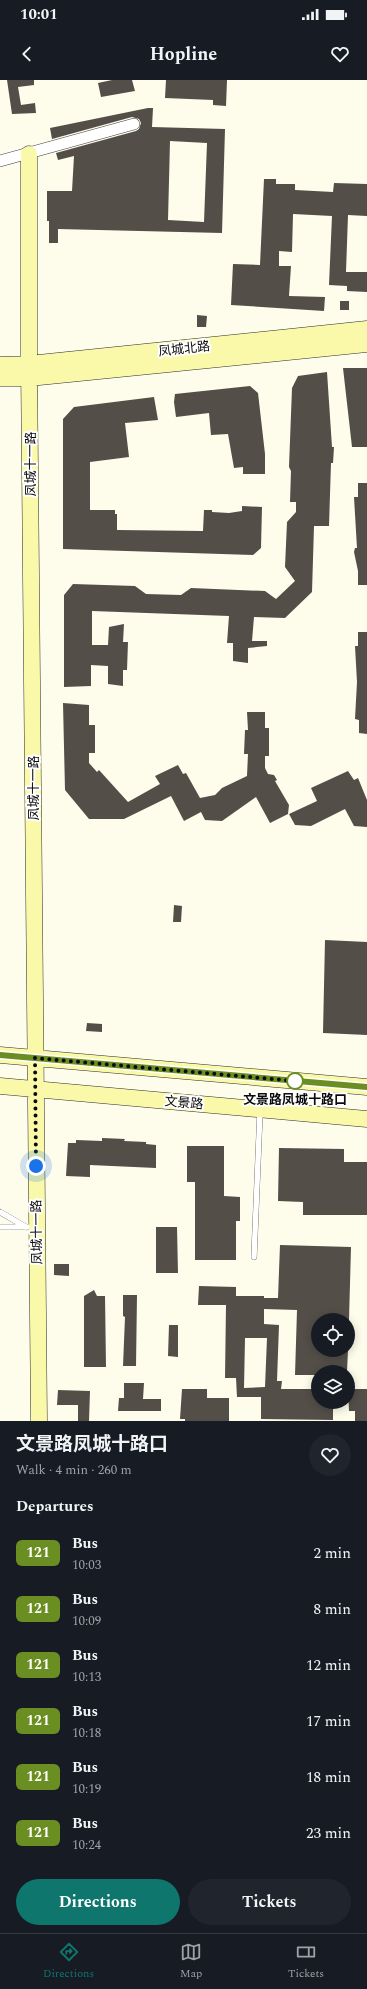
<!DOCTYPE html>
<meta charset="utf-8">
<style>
:root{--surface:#171b24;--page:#20242c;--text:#f1f3f6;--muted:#9ea1a6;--line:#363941;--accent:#0f766e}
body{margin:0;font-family:Spectral,"Noto Sans SC",serif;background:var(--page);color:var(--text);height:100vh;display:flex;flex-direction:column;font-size:15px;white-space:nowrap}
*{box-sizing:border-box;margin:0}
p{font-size:13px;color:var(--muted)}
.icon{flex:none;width:22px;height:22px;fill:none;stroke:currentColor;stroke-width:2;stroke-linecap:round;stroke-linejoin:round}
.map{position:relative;height:1341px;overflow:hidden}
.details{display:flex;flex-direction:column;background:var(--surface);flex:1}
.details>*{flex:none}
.badge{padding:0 8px;border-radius:6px;font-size:14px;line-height:26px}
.buttons{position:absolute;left:311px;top:1233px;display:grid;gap:8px}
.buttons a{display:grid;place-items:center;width:44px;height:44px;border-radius:50%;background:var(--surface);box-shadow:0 2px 10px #0003;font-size:20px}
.you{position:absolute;width:20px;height:20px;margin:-10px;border:3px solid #fff;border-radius:50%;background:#1a73e8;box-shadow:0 0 0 6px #1a73e833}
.map>.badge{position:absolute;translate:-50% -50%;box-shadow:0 0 0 2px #fff}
h2{padding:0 16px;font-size:15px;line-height:36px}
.round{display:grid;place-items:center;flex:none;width:42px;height:42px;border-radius:21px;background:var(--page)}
.headline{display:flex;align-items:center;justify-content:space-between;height:68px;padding:0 16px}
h1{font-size:19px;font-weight:700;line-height:30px}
.cta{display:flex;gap:8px;margin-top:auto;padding:8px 16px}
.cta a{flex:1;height:46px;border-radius:24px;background:var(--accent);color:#fff;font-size:16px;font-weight:700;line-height:46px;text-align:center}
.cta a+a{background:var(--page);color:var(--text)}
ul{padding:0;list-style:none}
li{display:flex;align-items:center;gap:12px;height:56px;padding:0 16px}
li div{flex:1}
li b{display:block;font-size:15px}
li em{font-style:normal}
li .badge{min-width:44px;font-weight:700;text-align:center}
.status{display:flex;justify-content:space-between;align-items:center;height:28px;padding:0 20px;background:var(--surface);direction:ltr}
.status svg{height:11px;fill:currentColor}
header{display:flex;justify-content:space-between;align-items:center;height:52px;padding:0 16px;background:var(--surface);font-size:18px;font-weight:700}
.tabs{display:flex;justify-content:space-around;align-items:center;height:56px;border-top:1px solid var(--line);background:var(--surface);font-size:11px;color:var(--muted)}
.tabs a{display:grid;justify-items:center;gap:2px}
.tabs .on{color:var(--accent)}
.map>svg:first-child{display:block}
.building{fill:#534e48;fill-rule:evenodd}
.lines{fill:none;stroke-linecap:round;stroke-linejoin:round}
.lane-casing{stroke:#3e3e3e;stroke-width:6}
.street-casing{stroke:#3e3e3e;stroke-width:12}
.secondary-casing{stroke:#2d2d2d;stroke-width:17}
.lane{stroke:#fff;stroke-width:5.5}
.street{stroke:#fff;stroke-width:11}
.secondary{stroke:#faf9a9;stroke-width:16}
.line-casing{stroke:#fff;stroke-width:9}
.line{stroke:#6b8e23;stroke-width:6}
.walk{stroke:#0b0b0b;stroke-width:4;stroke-dasharray:0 7.2}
.stop-dot{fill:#fff;stroke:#6b8e23;stroke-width:2}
.labels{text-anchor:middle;stroke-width:4;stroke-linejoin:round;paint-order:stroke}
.street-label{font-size:13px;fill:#0b0b0b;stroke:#fff}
.stop-label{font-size:13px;font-weight:bold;fill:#0b0b0b;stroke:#fff}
</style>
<div class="status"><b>10:01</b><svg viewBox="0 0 49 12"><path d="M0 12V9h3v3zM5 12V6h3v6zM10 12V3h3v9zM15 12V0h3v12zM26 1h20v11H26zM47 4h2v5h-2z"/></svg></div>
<header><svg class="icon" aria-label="back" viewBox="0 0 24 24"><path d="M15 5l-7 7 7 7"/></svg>Hopline<svg class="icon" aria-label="heart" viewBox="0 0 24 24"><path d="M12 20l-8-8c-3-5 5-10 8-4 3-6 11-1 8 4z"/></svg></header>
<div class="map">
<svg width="367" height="1341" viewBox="0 0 367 1341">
<rect width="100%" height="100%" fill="#fefceb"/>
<path class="building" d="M7,0H34V5L18,7L21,25L35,23L36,33L12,34Z
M112,0H132L135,11L101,17L98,3Z
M166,0H227L226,26L213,25V20L165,18Z
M148,28H153L152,47L225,49L222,153L58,149V163H49V141H47V111H72L74,76L58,80L56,73L136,51L139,49L141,43L139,39L132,37L52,59L50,48ZM170,61L207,63L204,142L168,140Z
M264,99H276V104H295V110L333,112L334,103L367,104V136L348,135L346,192H367V212L347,211V206L329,205L332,136L293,134L292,172L279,171V186H291L289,216L325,217L324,231L231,225L233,184L260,185Z
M340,221H349V230H340Z
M197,235L207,236L206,247H197Z
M343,288H367V367H352Z
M327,292L332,367H334L333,383H331L329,446H314L312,512L285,538L254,537L252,561H267V566L248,568V583L233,581V563H227L229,536L92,531V565H108L109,547L124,544L123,562H128L127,590H123V606L108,604V586L91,585V606L64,607V515L73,504L135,506L146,514L181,515L191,508L265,511L276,519L295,501L285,487L287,442L296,432V422H290L291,391L289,387L292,308L298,296Z
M250,306L258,313L265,374V394H243V387L234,388L228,354L211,355L209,333L176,337L174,322L175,314Z
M154,317L158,340L125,343L129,377L90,382V430H115V434H117V450L203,451L204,430H212V432L229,433L242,431V426L262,427L261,468L253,475L63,469V339L74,327Z
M358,403H367V505H358V491L354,472L355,468H357L354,417H358Z
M358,552H367V654L359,653V640L355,639L357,602L355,566H358Z
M63,623L89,625V645H95V673H89V683L97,692L99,690L128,722L160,704L155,696L178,685L183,694L186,693L200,718L215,715L222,708L247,696L248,674H244L245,650H248L247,632H265V648H269V676H265V688L268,694L274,695L277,700L275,701L289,725L288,734L270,743L256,717L222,741L205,740L201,732L184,741L171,716L124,739H89L65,710Z
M348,691L354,700L358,698L367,720V747L354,746L345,729L311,746L295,745L289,734L317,721L311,708Z
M174,825L182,826L181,842H173Z
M325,860L367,862V955L323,953Z
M87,943L102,944V952L86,951Z
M102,1058L125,1059L124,1061L146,1062V1064L156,1065V1088L90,1085V1097L66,1096L68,1063H76V1060L102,1061Z
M187,1066H224V1116L240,1117V1141H236V1180H195V1102H187Z
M279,1068L344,1069V1082H367V1135H303V1122L278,1121Z
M156,1147H177L178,1193H156Z
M280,1165L351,1167L349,1240H318V1270H348L347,1292H318V1295H295L297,1230L264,1229V1244L279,1245L277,1301H282L281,1309H318V1322H333V1340L261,1339V1317H237L236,1298H225L226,1225H198L199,1206L236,1207V1216H264V1218H278ZM245,1258H267L265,1307L244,1308Z
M54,1184H69V1196L54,1195Z
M94,1210L97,1216H105L106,1287H84V1216Z
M123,1215H137L136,1286H123L125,1237L123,1236Z
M169,1245H178V1277L168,1276Z
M124,1303H144L143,1319H161V1331H118L119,1318H124Z
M182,1309H207V1318H229V1341H185V1339H180Z
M348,1309H367V1341H355V1331H349Z
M58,1310L90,1311L89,1341H78V1325H57Z"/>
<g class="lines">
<defs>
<path id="lane" d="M0,1132L26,1147
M0,1147H36
M254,1177L260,1032"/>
<path id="street" d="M0,81L134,44"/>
<path id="secondary" d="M29,74V284L39,1341
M0,285L29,284L367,249
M0,298H29L367,264
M0,975L367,1007
M0,1006L367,1039"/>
</defs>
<use href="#lane" class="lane-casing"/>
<use href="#street" class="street-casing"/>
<use href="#secondary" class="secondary-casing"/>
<use href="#lane" class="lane"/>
<use href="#street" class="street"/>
<use href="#secondary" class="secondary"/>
</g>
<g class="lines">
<defs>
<path id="line" d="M0,975L367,1007"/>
</defs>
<use href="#line" class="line-casing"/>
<use href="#line" class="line"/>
<path class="walk" d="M36,1086L35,978L295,1001"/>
</g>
<circle class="stop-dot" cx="295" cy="1001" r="8"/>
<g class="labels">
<g class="street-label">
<text transform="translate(184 268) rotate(-6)" y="5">凤城北路</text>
<text transform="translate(30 384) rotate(-90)" y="5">凤城十一路</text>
<text transform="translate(33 708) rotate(-90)" y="5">凤城十一路</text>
<text transform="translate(184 1022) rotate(5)" y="5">文景路</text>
<text transform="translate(36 1152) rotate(-91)" y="5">凤城十一路</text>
</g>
<g class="stop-label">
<text x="295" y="1024">文景路凤城十路口</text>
</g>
</g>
</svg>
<div class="buttons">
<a><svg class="icon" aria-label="locate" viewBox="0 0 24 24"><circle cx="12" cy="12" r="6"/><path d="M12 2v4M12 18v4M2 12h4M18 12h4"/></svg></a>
<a><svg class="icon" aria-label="layers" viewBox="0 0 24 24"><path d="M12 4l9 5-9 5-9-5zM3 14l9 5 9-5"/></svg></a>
</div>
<div class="you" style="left:36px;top:1086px"></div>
</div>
<section class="details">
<div class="headline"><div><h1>文景路凤城十路口</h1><p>Walk · 4 min · 260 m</p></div><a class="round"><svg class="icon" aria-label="heart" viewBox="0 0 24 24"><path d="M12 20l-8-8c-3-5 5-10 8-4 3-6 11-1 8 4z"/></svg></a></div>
<h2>Departures</h2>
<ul>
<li><span class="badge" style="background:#6b8e23;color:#fff">121</span><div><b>Bus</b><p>10:03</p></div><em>2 min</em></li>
<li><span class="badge" style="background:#6b8e23;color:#fff">121</span><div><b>Bus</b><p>10:09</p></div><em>8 min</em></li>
<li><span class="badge" style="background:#6b8e23;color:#fff">121</span><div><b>Bus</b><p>10:13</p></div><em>12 min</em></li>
<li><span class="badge" style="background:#6b8e23;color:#fff">121</span><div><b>Bus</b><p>10:18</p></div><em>17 min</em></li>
<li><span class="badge" style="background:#6b8e23;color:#fff">121</span><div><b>Bus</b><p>10:19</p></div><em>18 min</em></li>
<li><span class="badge" style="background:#6b8e23;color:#fff">121</span><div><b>Bus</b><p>10:24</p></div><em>23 min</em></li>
</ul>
<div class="cta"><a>Directions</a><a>Tickets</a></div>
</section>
<nav class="tabs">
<a class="on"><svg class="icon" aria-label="directions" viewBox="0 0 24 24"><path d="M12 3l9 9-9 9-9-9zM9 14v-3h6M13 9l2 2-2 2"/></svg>Directions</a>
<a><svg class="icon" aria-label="map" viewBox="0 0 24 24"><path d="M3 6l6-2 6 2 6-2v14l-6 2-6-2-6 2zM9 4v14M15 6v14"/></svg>Map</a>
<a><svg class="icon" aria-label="tickets" viewBox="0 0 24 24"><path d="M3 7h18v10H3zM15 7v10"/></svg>Tickets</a>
</nav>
